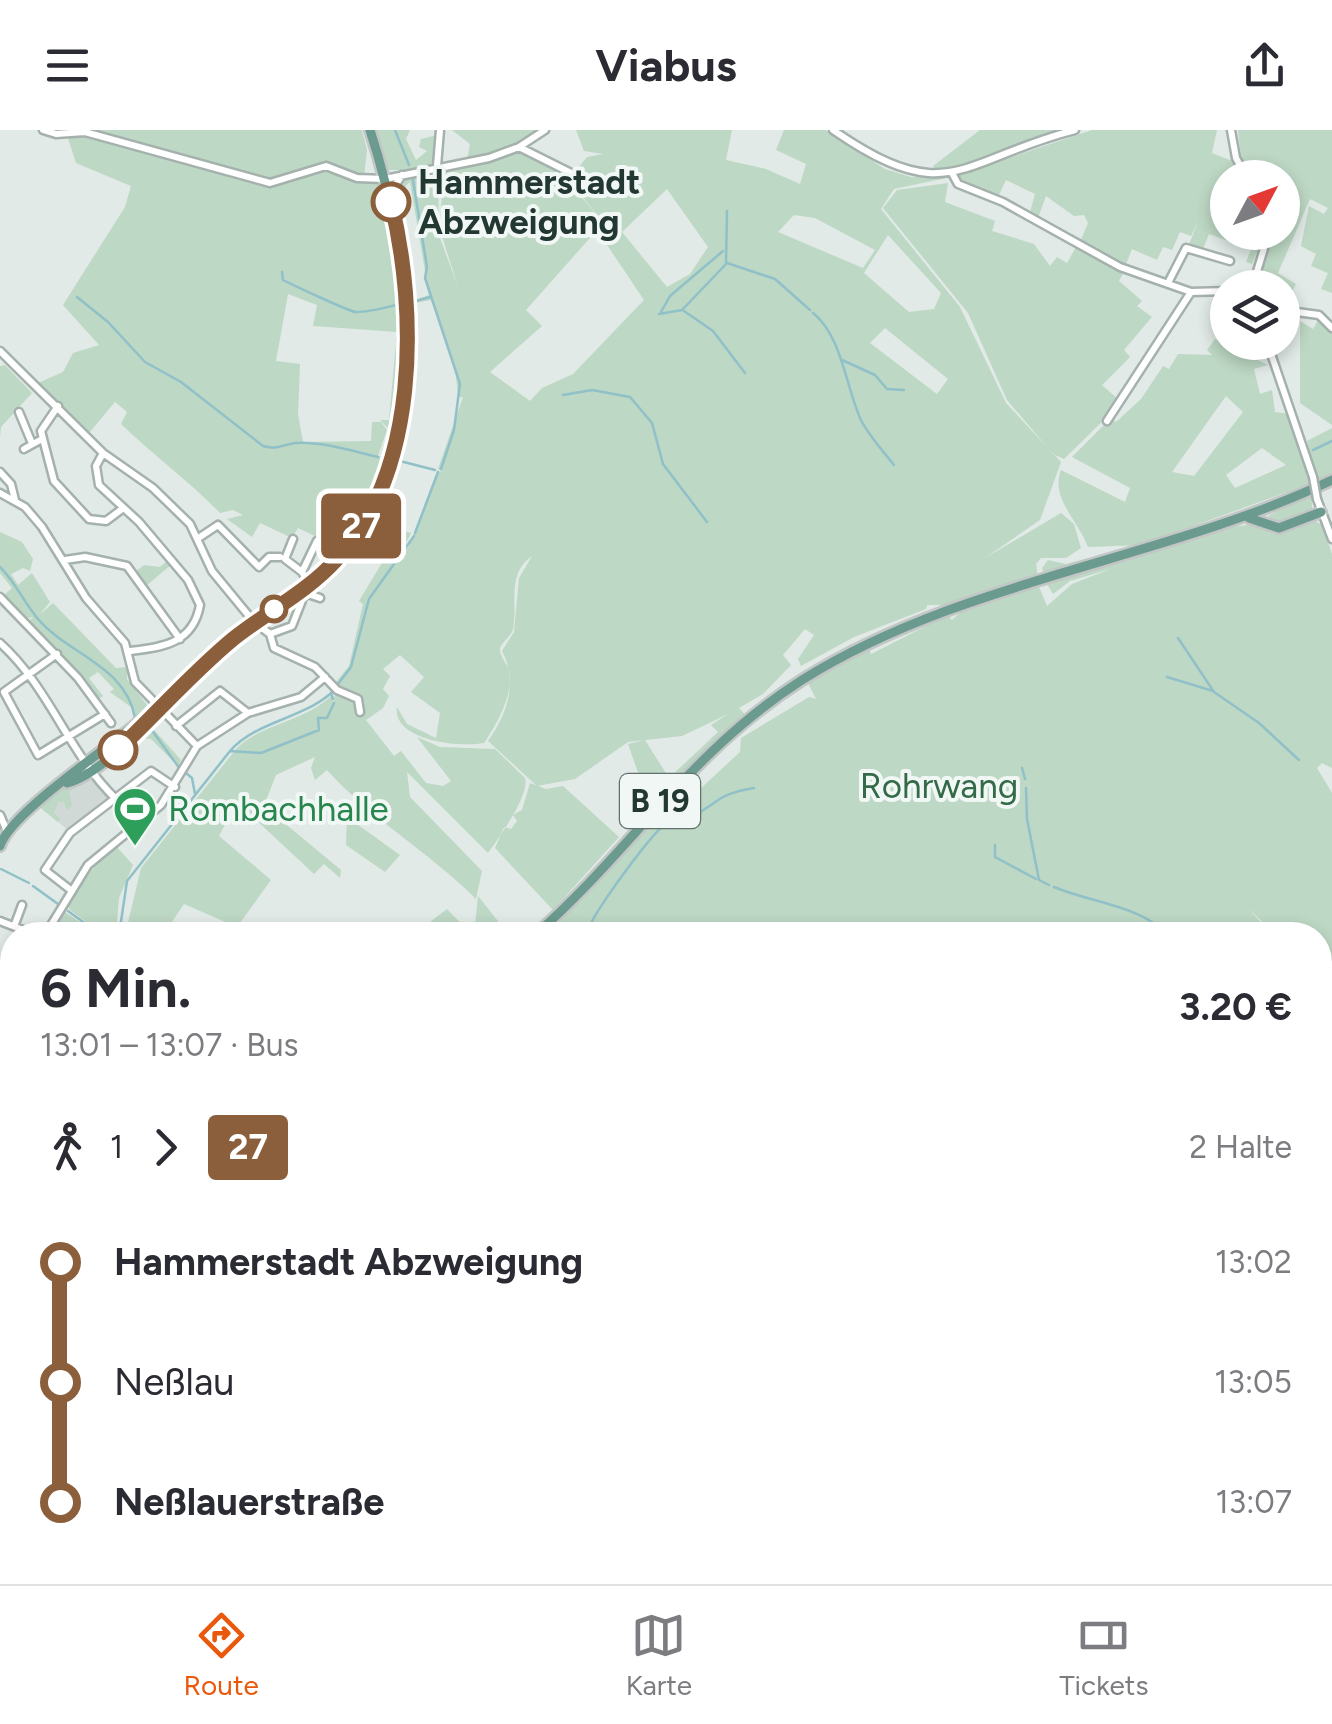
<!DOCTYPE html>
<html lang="de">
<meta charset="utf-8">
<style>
:root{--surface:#fff;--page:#f2f2f3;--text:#2b2b33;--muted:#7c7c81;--line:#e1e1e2;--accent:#ea580c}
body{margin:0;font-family:Figtree,sans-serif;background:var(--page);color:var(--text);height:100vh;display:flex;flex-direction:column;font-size:38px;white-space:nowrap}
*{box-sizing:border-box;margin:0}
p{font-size:32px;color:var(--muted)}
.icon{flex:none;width:55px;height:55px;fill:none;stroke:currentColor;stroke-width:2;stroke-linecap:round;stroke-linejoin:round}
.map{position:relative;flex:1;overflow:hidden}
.sheet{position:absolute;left:0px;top:792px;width:1332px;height:662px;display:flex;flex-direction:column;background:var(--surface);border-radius:40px 40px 0 0;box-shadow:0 5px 15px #0003}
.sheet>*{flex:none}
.badge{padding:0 20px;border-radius:8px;font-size:35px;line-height:65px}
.needle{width:65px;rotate:49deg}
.buttons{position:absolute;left:1210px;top:30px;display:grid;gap:20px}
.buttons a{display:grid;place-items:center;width:90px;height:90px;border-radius:50%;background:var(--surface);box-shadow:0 5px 15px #0003;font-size:50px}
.map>.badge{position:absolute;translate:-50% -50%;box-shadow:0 0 0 5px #fff}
.legs{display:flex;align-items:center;gap:15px;height:110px;padding:0 40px;font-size:32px}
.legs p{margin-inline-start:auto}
.overview{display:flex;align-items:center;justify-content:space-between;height:170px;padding:0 40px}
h1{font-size:55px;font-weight:700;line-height:75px}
ul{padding:0 40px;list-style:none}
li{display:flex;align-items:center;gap:35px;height:120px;font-size:38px}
li i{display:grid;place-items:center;width:15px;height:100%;margin:0 12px;background:currentColor}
li i::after{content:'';width:25px;height:25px;margin:-12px;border:8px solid;border-radius:50%;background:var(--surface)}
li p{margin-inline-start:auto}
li:first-child i{background:linear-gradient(#0000 50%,currentColor 0)}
li:last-child i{background:linear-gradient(currentColor 50%,#0000 0)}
header{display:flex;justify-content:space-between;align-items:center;height:130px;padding:0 40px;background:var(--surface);font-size:45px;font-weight:700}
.tab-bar{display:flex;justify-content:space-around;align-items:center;height:140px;border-top:2px solid var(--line);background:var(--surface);font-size:28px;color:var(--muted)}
.tab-bar a{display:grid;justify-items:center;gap:5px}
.tab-bar .current{color:var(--accent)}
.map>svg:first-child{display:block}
.built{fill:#d0d9d5}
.green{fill:#bdd8c4;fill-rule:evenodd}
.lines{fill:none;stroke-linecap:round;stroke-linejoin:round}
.stream{stroke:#90c0c8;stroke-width:2.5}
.river{stroke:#90c0c8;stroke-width:6}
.minor-casing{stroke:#a5b1ad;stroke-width:11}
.major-casing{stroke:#c2c7c6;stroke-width:14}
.minor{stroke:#fff;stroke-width:6}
.major{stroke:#6b9a8e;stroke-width:9}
.minor-bridge-casing{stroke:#a5b1ad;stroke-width:11;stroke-linecap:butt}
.minor-bridge{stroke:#fff;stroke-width:6}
.line-1-casing{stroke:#fff;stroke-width:22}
.line-1{stroke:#8b5e3c;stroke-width:15}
.stop-1-dot{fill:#fff;stroke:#8b5e3c;stroke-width:5}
.labels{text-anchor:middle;stroke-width:8;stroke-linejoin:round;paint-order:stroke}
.shield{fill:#f1f7f4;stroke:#62716d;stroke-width:2.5}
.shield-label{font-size:32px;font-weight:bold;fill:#243833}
.stop-label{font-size:35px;font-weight:bold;fill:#243833;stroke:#f1f7f4;text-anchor:start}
.park-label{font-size:35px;fill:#336a48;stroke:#f1f7f4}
.leisure-label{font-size:35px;fill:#27864d;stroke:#f1f7f4;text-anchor:start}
</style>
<header><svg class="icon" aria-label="menu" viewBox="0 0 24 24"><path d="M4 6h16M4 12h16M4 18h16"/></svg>Viabus<svg class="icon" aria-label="share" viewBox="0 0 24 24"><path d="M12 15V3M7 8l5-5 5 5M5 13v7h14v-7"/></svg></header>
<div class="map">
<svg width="1332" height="1454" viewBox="0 0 1332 1454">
<rect width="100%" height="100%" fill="#e1eae6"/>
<path class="built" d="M91,642L114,669L69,701L37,675Z
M1320,1075L1332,1091V1286L1320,1290Z
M1320,1366L1332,1367V1428L1325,1431L1320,1427Z
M975,1442L1019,1443L1022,1454H974Z
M1154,1442L1253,1443L1259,1454H1142Z
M863,1443H959L957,1454H839Z"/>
<path class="green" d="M84,0H362L367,20L364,47L356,49L379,52L383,58L393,113L399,202L403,179L400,263L387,326L389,307L385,325L382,320L389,299L380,290H389L397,202L313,196L317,175L288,164L276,231L300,234L298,284L303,312L371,311L372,292H381L387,300L378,326L384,327L366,377L388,329L367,383L343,410L348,398L335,395L324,421L316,418L319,408L298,398L292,408L260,393L252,407L227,389L243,385L233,380L220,383C189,351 153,325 121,294L127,282L115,272L89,303L38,253L63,242L73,223L99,215L63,175L125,77L131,56L76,33L67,5Z
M374,0H410L406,9L416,30L427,21L419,17L421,9L437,5V36L403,45V40H389Z
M452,0H542L507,20L467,30L470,14Z
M576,0H732L726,30L766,39L800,54L806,34L776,20L784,0H825L885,39L911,47H951L894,59L881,79L960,177L1006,273L1061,332L1040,390L985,428L1061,383L1074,394L1081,418L1066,428H1041L1036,434L1038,447L953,475H927L926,479L854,507L801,536L798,529L814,505L805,499L783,525L791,535L763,564L739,578L747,587L701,624L643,687L640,684L648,671L628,614L645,610L669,648L718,602L711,595L728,584L682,606L628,612L575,649L537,656L488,611C508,583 518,551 502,521L514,502L519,448L532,426C506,444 518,474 513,499C511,507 501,512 500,519C499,525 507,534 509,540C515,562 496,596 484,613C459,618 392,610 397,577L407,594L436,608L440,583L411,562L424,547L400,525L383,539L390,546L383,559L389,566L383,578L366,590L394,626L401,621L426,653L443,656L451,651L417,607L440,617L495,619L525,648C530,665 500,706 488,723L407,642L410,667L482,741L476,769C429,722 371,689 327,640L315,650L311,638L315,627L276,645L265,673L253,687L244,674H230L222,681L228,689L219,706L271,750L237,797L184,774L163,805H125L141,738L237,618C263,593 304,592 331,566L334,573L335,560L353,570L361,566L335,553L349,536L363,474L359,471L397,408L404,401L411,403L404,417L408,418L438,342L442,341L438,339L463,267H458L455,235L431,170L408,174L392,64L401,49L438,41L439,105L458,157L440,100L443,41L519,22L571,45L579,64L603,92L581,65L573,44L587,27L603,24L584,21ZM410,52L429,165L410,172L396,65ZM667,59L708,117L690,144L667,157L622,102ZM794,85L815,88L875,120L863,138L778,102ZM597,100L644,170L573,244L542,258L530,271L490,242L542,196L526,180ZM888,105L941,163L934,179L909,182L864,143ZM885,198L948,249L937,264L870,213Z
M980,0H1063L968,36L937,42L933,36Z
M1092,0H1217L1212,23L1232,31L1242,47L1228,48V102L1265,103L1252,134L1246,132L1251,119L1209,104L1202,122L1188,117L1198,92L1191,106L1180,102L1172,120L1163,117L1157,130L1132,119L1125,137L1080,112L1088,93L1084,85L1074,86L1046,66L1037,91L1029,86L1035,64L1006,50L998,67L959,53L955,46Z
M1238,0H1332V163L1321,159L1328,143L1311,136L1316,124L1301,116L1309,76L1324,84L1328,78L1310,69L1278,143L1296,154L1287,171L1283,170L1282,158L1257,157L1272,103L1282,102V48L1252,47L1241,27Z
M948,53L945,72L995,91L992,101L1034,114L1050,136L1057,127L1067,133L1076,117L1125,140L1119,151L1142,171L1137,176L1152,187L1124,220L1130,227L1102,255L1120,271L1114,280L1064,329L1053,324L1007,270L968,183L883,78L897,60Z
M1320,187L1332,199V295L1300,273V191L1313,199Z
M1215,209L1268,235L1254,239L1260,264L1272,260L1275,282L1290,284L1298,317L1303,316L1309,354L1152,411L1153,415L1045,446L1042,438L1048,430L1066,434L1141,415L1088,417C1078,390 1050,368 1061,340L1125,372L1130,358L1072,327L1111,288L1116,292L1141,269L1163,236L1169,239L1178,224L1212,225L1207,220ZM1226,266L1243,282L1194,346L1172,342ZM1262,318L1286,335L1235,358L1226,345Z
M5,235L32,263L1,297L0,307V236Z
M1332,298V343L1317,350L1307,311Z
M1312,363V380L1278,394L1268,386Z
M1314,390L1322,395L1332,424V638L1322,633L1317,638L1332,663V960L1320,956V805H1276L1248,778L1272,805H539L705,634L678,665L685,673L740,622L741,608L809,567L816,569L808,553L869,518L871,524L948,485L952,490L963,480L1039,457L1047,476L1072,454L1110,439L1070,451L1053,464L1047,454L1230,397L1256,394L1273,404Z
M0,402L22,412L33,429L30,441L23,438L11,444L18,455L32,443L50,472L39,485L53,473L116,538L127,537V549L147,575L135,592L131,577L110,562L114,559L98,542L89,548L103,566L97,570L28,492L33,487L26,489L3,466L12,458L0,443Z
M167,431L171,435L147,455L135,442L144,435L160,437Z
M148,593L181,630L178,636L151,609L137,608L128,617L131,626L121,619Z
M81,648L84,652L69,661L72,676L67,680L64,672H58L54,683L60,688L58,692L37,675Z
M530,653L546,659L563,656L619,707L553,780L495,718L504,697L511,699L517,691L513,685L522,680Z
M265,677L341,740L340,748L324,734L314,744L254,688Z
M347,687L400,725L385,742L346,715Z
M115,715L133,735L119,768L116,805H103L69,779V772L104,723Z
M478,766L509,805H474Z
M447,779L472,805H413Z
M65,782L99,805H51Z
M1320,1075L1332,1081V1114L1327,1113L1320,1124Z
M12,1078V1188L9,1181L0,1184V1129L5,1127L0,1126V1098Z
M397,1443H497L502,1450L500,1454H462L455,1444L434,1454H405Z"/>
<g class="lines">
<path class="stream" d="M395,0L409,35
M413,50L427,137L425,148L460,254L454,300L441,339
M726,133L727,81
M282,142L283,150C291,154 350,182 356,182C369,182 384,178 396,175
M77,167L108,192L145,232L181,252L263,316C277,320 282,315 295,313C321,311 352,321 378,327
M412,172L430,167
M684,181L713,201L745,243
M661,182L670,166L723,121
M813,183C842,206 846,258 861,290C869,306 883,321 894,335
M659,184L682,180L727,133L775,149L810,180
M842,230L875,245L887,259L904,260
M563,265L592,260L630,267L652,293L663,334L707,392
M1313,320L1332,311
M396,330L435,340
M415,403L438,342
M0,437C15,452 24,472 38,489C69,525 126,536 135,588
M1178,508L1214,562L1259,593L1299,630
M1167,547L1213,561
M333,569L331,563L351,537L369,469L414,406
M145,598L151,599L180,639
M230,621C255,592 301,589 330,564
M1022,638L1025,649
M186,643L192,648L195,664
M1026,658L1027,689L1039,750L1049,755
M995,715V727L1036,749
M1,739L29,753
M33,756L58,774
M1054,757C1095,774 1136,774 1169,805
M68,781L101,805
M119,805L127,751L230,621L261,623L319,600L318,588H327L334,573
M587,805C585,793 649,707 662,697C670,690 682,692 691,687C721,672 714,665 754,658
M1320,939L1332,947
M0,1001L12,989
M0,1127L12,1142
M1053,1454L1058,1442"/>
<path class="river" d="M1320,1361H1332
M966,1454L968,1442"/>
<defs>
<path id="minor" d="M43,0L56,4L85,2L270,53L326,36L357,48L385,49L489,28L519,17L545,0
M833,0C949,80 959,30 1075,0
M1231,0L1236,28L1247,48
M519,17L571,43
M437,36L440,0
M952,43L958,54L1003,72L1120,137L1191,162L1228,161
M389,65L402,45
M1169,151L1186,118L1230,131
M1252,158L1269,102
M1282,180L1319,185L1332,198
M1267,212L1313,347
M0,221L103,323L153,358L190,394L212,441L254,492L270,504L274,518L315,537L337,560L358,569L360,582
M58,276L41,301L54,351L89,389L106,391L122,379
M19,282L31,311
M1107,291L1191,162
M24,319L42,309
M103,323L96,336L99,355L139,392L188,450L200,475C193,514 162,517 130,521
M0,342L11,354L15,370
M0,363L25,377L42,397L86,468L125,513L135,552L197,616
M1317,369L1332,409
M200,407L218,395L259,437L269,427H280
M293,409L285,429L302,442L309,454
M65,430L85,427L127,436L180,509
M302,442L317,411
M0,467L78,548L111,593
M270,504L292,496L305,463L320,468
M0,513C50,558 68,623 116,669
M57,524L4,562L38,625L105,584
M176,596L220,561L248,583
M0,685L6,699
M72,761L45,740L70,703L151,641L175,657
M0,791L36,805
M15,794L22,775
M45,805L88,735L161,675L197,616L248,583L301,567L325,547
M0,899H12
M1320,1073L1332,1079
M0,1205L10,1234L12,1266
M0,1342L12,1367
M0,1412L12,1429
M1320,1429L1326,1437L1320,1442
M23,1442L33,1454
M127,1442L132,1454
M167,1442L174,1454
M210,1442L221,1454
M278,1442L286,1454
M346,1442L358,1454
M808,1442L816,1454
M46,1454L50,1442
M83,1454L90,1442
M516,1454L531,1442
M618,1454L621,1442
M693,1454L695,1442
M735,1454L751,1443
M957,1454L959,1442
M1089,1454L1086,1448L1092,1442
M1138,1454L1150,1449L1153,1442
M1266,1454L1301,1442"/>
<path id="major" d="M1249,388L1279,398L1321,382
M67,653C108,643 172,565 204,535C245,496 297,471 336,430C436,326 411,125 370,0
M0,716C10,683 109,618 141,590
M535,805C632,720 689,622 802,550C963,449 1162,431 1332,350
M0,1017L12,1005
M0,1049L12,1053
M1320,1300L1332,1297
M395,1442L402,1454
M839,1454L863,1442"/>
</defs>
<use href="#minor" class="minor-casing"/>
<use href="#major" class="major-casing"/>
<use href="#minor" class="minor"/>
<use href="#major" class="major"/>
<defs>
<path id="minor-bridge" d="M1313,347L1317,369"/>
</defs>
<use href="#minor-bridge" class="minor-bridge-casing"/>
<use href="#minor-bridge" class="minor-bridge"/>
</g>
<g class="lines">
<defs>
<path id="line-1" d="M118,620C157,583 192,543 233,509C267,482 307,462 336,430C419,342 418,183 391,72"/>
</defs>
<use href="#line-1" class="line-1-casing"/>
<use href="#line-1" class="line-1"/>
</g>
<defs>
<symbol id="stadium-pin" viewBox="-11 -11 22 30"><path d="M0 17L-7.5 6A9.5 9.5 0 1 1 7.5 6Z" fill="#2e9e5b" stroke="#f1f7f4"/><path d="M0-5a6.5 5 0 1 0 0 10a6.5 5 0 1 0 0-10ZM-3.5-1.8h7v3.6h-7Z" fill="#fff"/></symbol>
</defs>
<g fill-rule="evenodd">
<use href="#stadium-pin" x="110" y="654" width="50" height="68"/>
</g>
<g class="stop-1-dot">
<circle cx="391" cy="72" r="18"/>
<circle cx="274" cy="479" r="12"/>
<circle cx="118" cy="620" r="18"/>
</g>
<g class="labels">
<rect class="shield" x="620" y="644" width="80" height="54" rx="8"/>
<g class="shield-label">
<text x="660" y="682">B 19</text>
</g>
<g class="stop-label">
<text x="418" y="64">Hammerstadt<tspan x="418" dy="40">Abzweigung</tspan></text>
</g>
<g class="park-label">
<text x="939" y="668">Rohrwang</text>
</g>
<g class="leisure-label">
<text x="168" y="691">Rombachhalle</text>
</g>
</g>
</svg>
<div class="buttons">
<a><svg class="needle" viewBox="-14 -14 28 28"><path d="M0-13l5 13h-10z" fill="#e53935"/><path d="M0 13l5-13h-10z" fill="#7c7c81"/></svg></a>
<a><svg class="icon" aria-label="layers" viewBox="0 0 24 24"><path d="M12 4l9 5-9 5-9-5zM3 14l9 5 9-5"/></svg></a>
</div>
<b class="badge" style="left:361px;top:396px;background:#8b5e3c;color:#fff">27</b>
<section class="sheet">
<div class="overview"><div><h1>6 Min.</h1><p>13:01 – 13:07 · Bus</p></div><b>3.20 €</b></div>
<div class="legs"><svg class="icon" aria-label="walk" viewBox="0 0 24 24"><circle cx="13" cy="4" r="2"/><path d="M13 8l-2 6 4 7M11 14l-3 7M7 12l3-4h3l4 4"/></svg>1<svg class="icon" aria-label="forward" viewBox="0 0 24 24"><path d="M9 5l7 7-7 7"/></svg><b class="badge" style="background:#8b5e3c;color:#fff">27</b><p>2 Halte</p></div>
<ul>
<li><i style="color:#8b5e3c"></i><b>Hammerstadt Abzweigung</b><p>13:02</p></li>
<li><i style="color:#8b5e3c"></i><span>Neßlau</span><p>13:05</p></li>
<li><i style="color:#8b5e3c"></i><b>Neßlauerstraße</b><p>13:07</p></li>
</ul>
</section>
</div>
<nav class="tab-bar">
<a class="current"><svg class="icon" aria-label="directions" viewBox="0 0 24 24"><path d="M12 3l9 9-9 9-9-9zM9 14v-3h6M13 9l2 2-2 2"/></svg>Route</a>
<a><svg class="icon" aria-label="map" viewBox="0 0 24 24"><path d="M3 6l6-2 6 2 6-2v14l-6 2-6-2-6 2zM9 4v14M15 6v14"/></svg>Karte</a>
<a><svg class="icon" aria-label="tickets" viewBox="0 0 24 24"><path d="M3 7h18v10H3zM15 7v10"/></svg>Tickets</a>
</nav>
